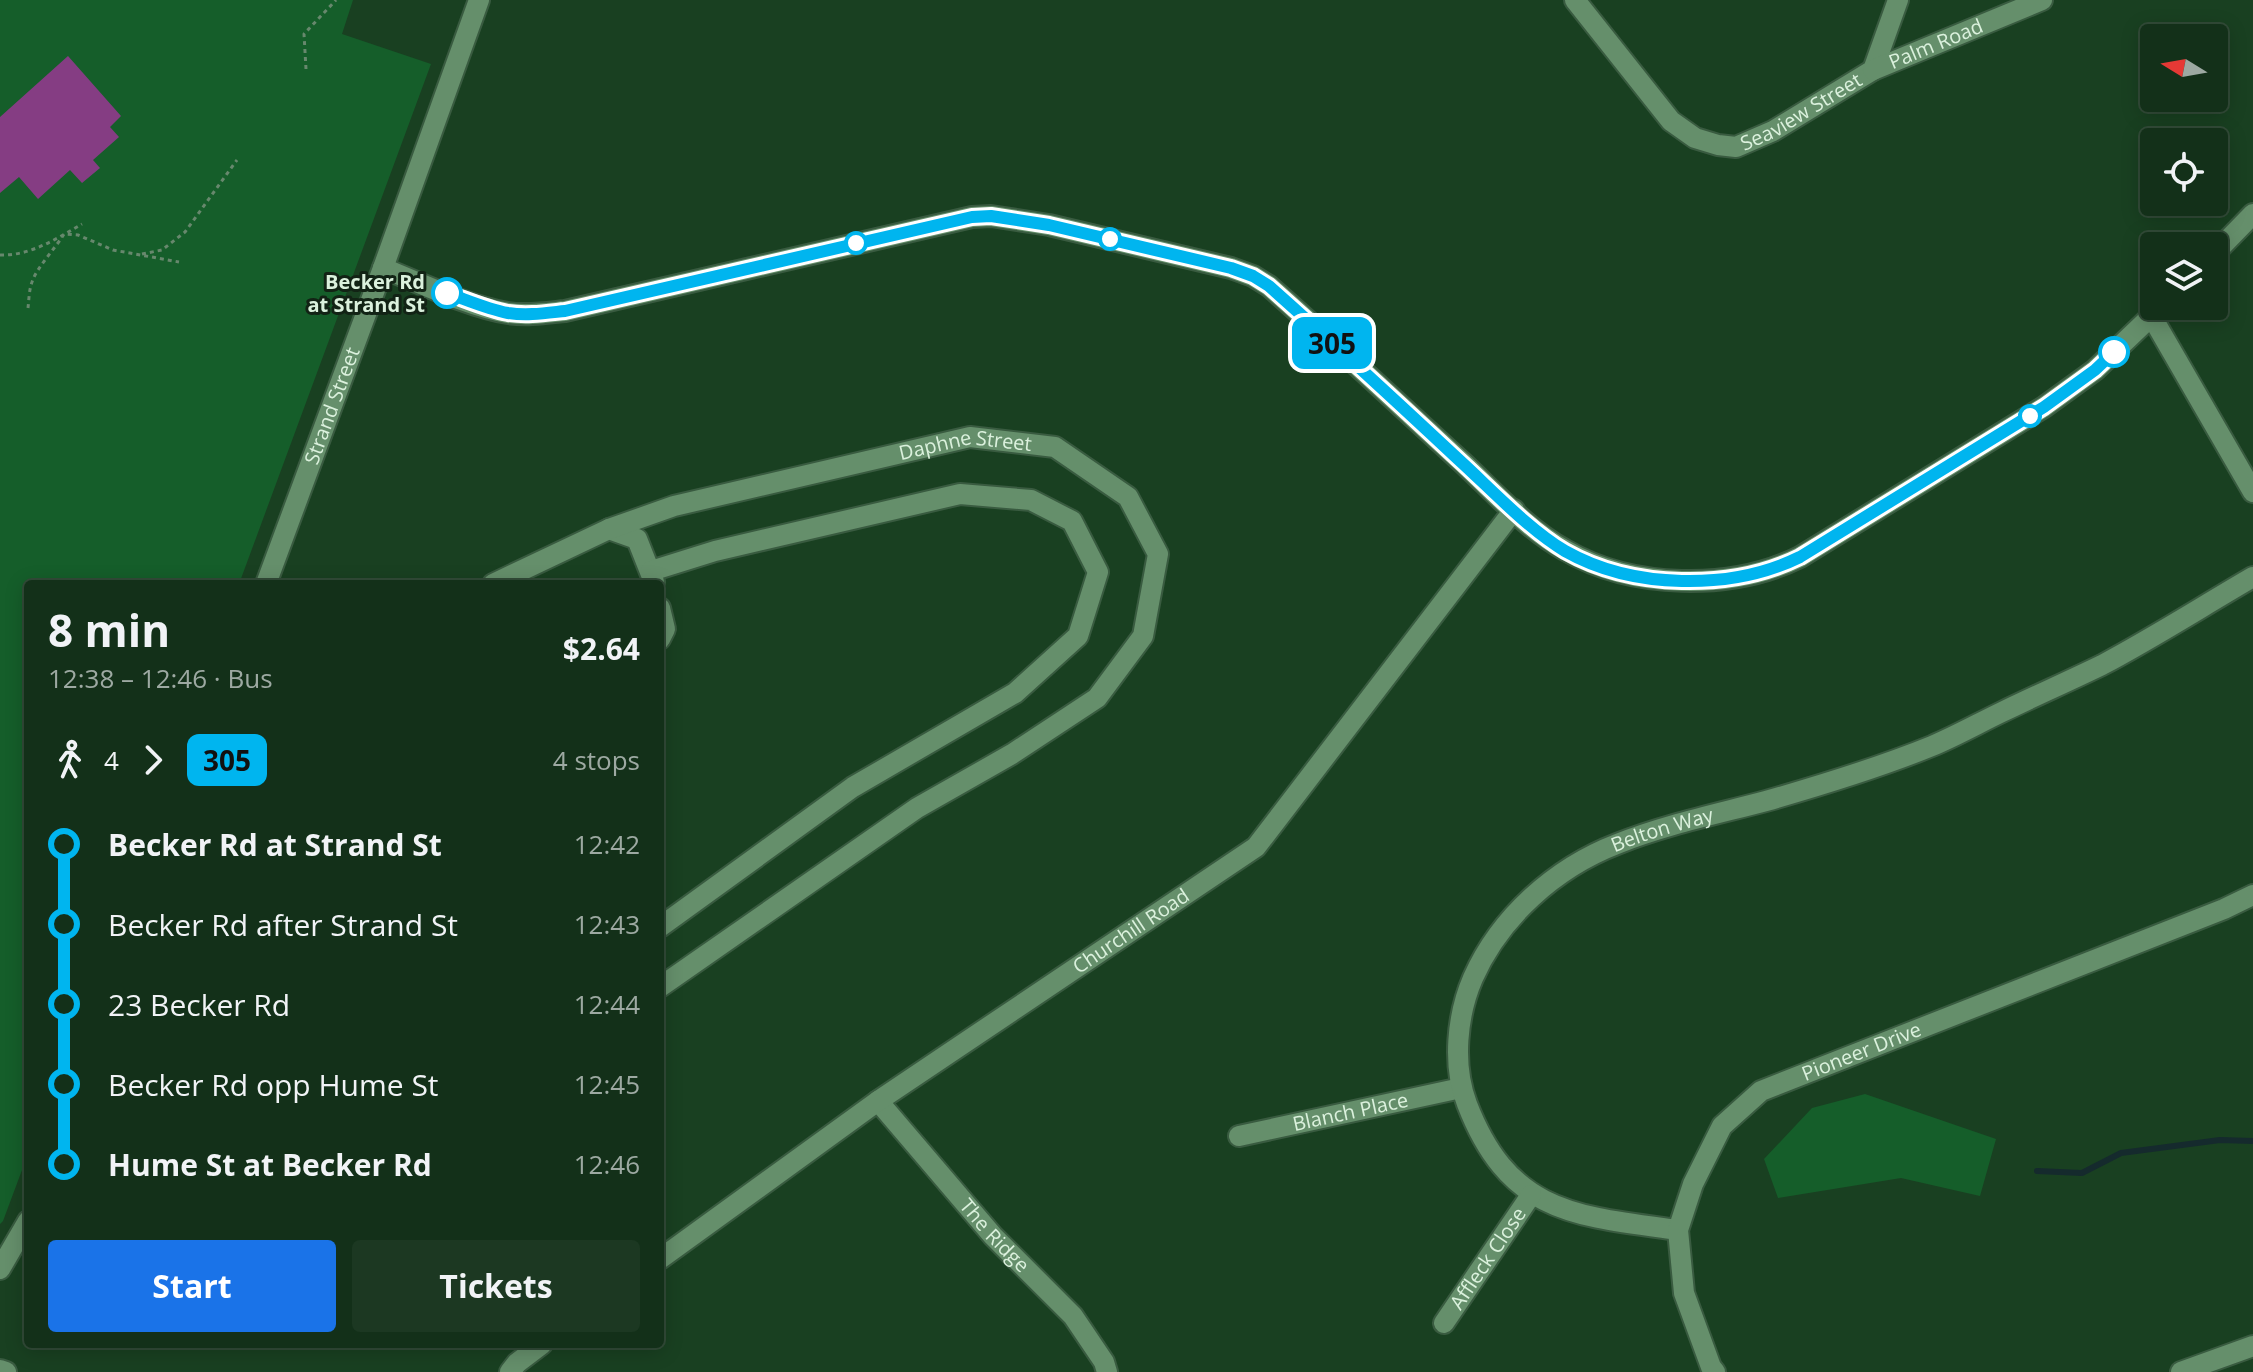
<!DOCTYPE html>
<meta charset="utf-8">
<style>
:root{--surface:#133019;--page:#1c3822;--text:#f1f3f6;--muted:#9da9a2;--line:#324b38;--accent:#1a73e8}
body{margin:0;font-family:"Open Sans",sans-serif;background:var(--page);color:var(--text);height:100vh;display:flex;flex-direction:column;font-size:30px;white-space:nowrap}
*{box-sizing:border-box;margin:0}
p{font-size:26px;color:var(--muted)}
.icon{flex:none;width:44px;height:44px;fill:none;stroke:currentColor;stroke-width:2;stroke-linecap:round;stroke-linejoin:round}
.map{position:relative;flex:1;overflow:hidden}
.sheet{position:absolute;left:24px;top:580px;width:640px;height:768px;display:flex;flex-direction:column;background:var(--surface);border-radius:8px;box-shadow:0 4px 20px #0003,0 0 0 2px var(--line)}
.sheet>*{flex:none}
.badge{padding:0 16px;border-radius:12px;font-size:28px;line-height:52px}
.needle{width:52px;rotate:281deg}
.buttons{position:absolute;left:2140px;top:24px;display:grid;gap:16px}
.buttons a{display:grid;place-items:center;width:88px;height:88px;border-radius:8px;background:var(--surface);box-shadow:0 4px 20px #0003,0 0 0 2px var(--line);font-size:40px}
.map>.badge{position:absolute;translate:-50% -50%;box-shadow:0 0 0 4px #fff}
.legs{display:flex;align-items:center;gap:12px;height:88px;padding:0 24px;font-size:26px}
.legs p{margin-inline-start:auto}
.summary{display:flex;align-items:center;justify-content:space-between;height:136px;padding:0 24px}
h1{font-size:44px;font-weight:700;line-height:60px}
.cta{display:flex;gap:16px;margin-top:auto;padding:16px 24px}
.cta a{flex:1;height:92px;border-radius:8px;background:var(--accent);color:#fff;font-size:32px;font-weight:700;line-height:92px;text-align:center}
.cta a+a{background:var(--page);color:var(--text)}
ul{padding:0 24px;list-style:none}
li{display:flex;align-items:center;gap:28px;height:80px;font-size:30px}
li i{display:grid;place-items:center;width:12px;height:100%;margin:0 10px;background:currentColor}
li i::after{content:'';width:20px;height:20px;margin:-10px;border:6px solid;border-radius:50%;background:var(--surface)}
li p{margin-inline-start:auto}
li:first-child i{background:linear-gradient(#0000 50%,currentColor 0)}
li:last-child i{background:linear-gradient(currentColor 50%,#0000 0)}
.map>svg:first-child{display:block}
.green{fill:#155e2a}
.lines{fill:none;stroke-linecap:round;stroke-linejoin:round}
.stream{stroke:#152a2d;stroke-width:6}
.building{fill:#853d83}
.minor-casing{stroke:#395b40;stroke-width:24}
.path{stroke:#67886d;stroke-width:3;stroke-dasharray:4 4;stroke-linecap:butt}
.minor{stroke:#658f6b;stroke-width:20}
.line-1-casing{stroke:#fff;stroke-width:18}
.line-1{stroke:#00b5ef;stroke-width:12}
.stop-1-dot{fill:#fff;stroke:#00b5ef;stroke-width:4}
.labels{text-anchor:middle;stroke-width:6;stroke-linejoin:round;paint-order:stroke}
.street-label{font-size:20px;fill:#dbf1dd;stroke:#122315}
.stop-label{font-size:20px;font-weight:bold;fill:#dbf1dd;stroke:#122315;text-anchor:end}
</style>
<div class="map">
<svg width="2253" height="1372" viewBox="0 0 2253 1372">
<rect width="100%" height="100%" fill="#194021"/>
<path class="green" d="M0,0H353L342,34L431,64L239,584H28V1154L3,1221L0,1224Z
M1865,1094L1996,1139L1980,1196L1901,1178L1778,1198L1764,1159L1812,1108Z"/>
<g class="lines">
<path class="stream" d="M2037,1171L2082,1173L2121,1153L2220,1140L2253,1141"/>
</g>
<path class="building" d="M68,56L121,116L110,127L119,137L93,160L100,168L82,183L70,170L38,199L19,177L0,193V117Z"/>
<g class="lines">
<defs>
<g id="minor">
<path id="s1" d="M1575,0L1671,121L1695,138L1718,145L1736,147L1773,131L1873,70L1898,0"/>
<path id="s2" d="M1873,70L2042,0"/>
<path d="M2214,254L2253,214"/>
<path d="M383,268C420,283 470,307 508,313C527,316 546,313 565,311L972,217L991,216L1049,225L1231,268L1253,276L1269,286C1335,344 1398,404 1463,463C1495,493 1527,529 1565,550C1632,589 1731,591 1800,557L2044,407L2095,370L2162,306"/>
<path d="M2152,317L2253,492"/>
<path d="M609,529L637,539L654,582"/>
<path d="M651,571L715,551L960,494L1031,500L1072,521L1098,572L1078,636L1015,693L853,787L660,927"/>
<path id="s3" d="M266,584L383,268L479,0"/>
<path id="s4" d="M493,584L609,529L674,506L970,437L1055,447L1128,497L1158,554L1143,636L1097,698L1012,754L917,808L660,987"/>
<path d="M660,608L665,629L660,639"/>
<path id="s5" d="M878,1101L993,1236L1073,1316L1104,1362L1107,1372"/>
<path id="s6" d="M1239,1136L1461,1088"/>
<path id="s7" d="M1678,1230C1574,1216 1509,1213 1467,1104C1452,1065 1457,1015 1473,978C1500,917 1555,868 1617,844C1664,825 1717,814 1766,801C1822,785 1878,768 1932,746C1956,736 1979,723 2002,712C2035,696 2069,681 2102,665C2153,638 2203,606 2253,577"/>
<path id="s8" d="M660,1259L878,1101L1256,847L1514,510"/>
<path d="M0,1269L28,1221"/>
<path id="s9" d="M1444,1323L1531,1195"/>
<path d="M0,1370L6,1372"/>
<path d="M510,1372L517,1363L542,1344"/>
<path id="s10" d="M1715,1372L1711,1367L1684,1293L1678,1230L1693,1184L1722,1126L1761,1091L2224,909L2253,895"/>
<path d="M2181,1372L2253,1346"/>
</g>
</defs>
<use href="#minor" class="minor-casing"/>
<path class="path" d="M306,69L304,34L336,0
M142,254L162,250L185,232L237,160
M0,255C30,256 56,239 82,224
M28,308C29,300 29,290 32,282C37,267 55,249 64,234L78,235L113,250L179,262"/>
<use href="#minor" class="minor"/>
</g>
<g class="lines">
<defs>
<path id="line-1" d="M447,293C467,300 487,309 508,313C527,316 546,313 565,311L972,217L991,216L1049,225L1231,268L1253,276L1269,286C1333,343 1396,401 1458,459C1490,488 1528,529 1565,551C1632,589 1731,591 1800,557L2044,407L2095,370L2114,352"/>
</defs>
<use href="#line-1" class="line-1-casing"/>
<use href="#line-1" class="line-1"/>
</g>
<g class="stop-1-dot">
<circle cx="1110" cy="239" r="10"/>
<circle cx="856" cy="243" r="10"/>
<circle cx="447" cy="293" r="14"/>
<circle cx="2114" cy="352" r="14"/>
<circle cx="2030" cy="416" r="10"/>
</g>
<g class="labels">
<g class="street-label">
<text dy="7" stroke="none"><textPath href="#s2" startOffset="68">Palm Road</textPath></text>
<text dy="7" stroke="none"><textPath href="#s1" startOffset="300">Seaview Street</textPath></text>
<text dy="7" stroke="none"><textPath href="#s3" startOffset="190">Strand Street</textPath></text>
<text dy="7" stroke="none"><textPath href="#s4" startOffset="496">Daphne Street</textPath></text>
<text dy="7" stroke="none"><textPath href="#s7" startOffset="642">Belton Way</textPath></text>
<text dy="7" stroke="none"><textPath href="#s8" startOffset="574">Churchill Road</textPath></text>
<text dy="7" stroke="none"><textPath href="#s10" startOffset="422">Pioneer Drive</textPath></text>
<text dy="7" stroke="none"><textPath href="#s6" startOffset="114">Blanch Place</textPath></text>
<text dy="7" stroke="none"><textPath href="#s5" startOffset="178">The Ridge</textPath></text>
<text dy="7" stroke="none"><textPath href="#s9" startOffset="78">Affleck Close</textPath></text>
</g>
<g class="stop-label">
<text x="425" y="289">Becker Rd<tspan x="425" dy="23">at Strand St</tspan></text>
</g>
</g>
</svg>
<div class="buttons">
<a><svg class="needle" viewBox="-14 -14 28 28"><path d="M0-13l5 13h-10z" fill="#e53935"/><path d="M0 13l5-13h-10z" fill="#9da9a2"/></svg></a>
<a><svg class="icon" aria-label="locate" viewBox="0 0 24 24"><circle cx="12" cy="12" r="6"/><path d="M12 2v4M12 18v4M2 12h4M18 12h4"/></svg></a>
<a><svg class="icon" aria-label="layers" viewBox="0 0 24 24"><path d="M12 4l9 5-9 5-9-5zM3 14l9 5 9-5"/></svg></a>
</div>
<b class="badge" style="left:1332px;top:343px;background:#00b5ef;color:#111">305</b>
<section class="sheet">
<div class="summary"><div><h1>8 min</h1><p>12:38 – 12:46 · Bus</p></div><b>$2.64</b></div>
<div class="legs"><svg class="icon" aria-label="walk" viewBox="0 0 24 24"><circle cx="13" cy="4" r="2"/><path d="M13 8l-2 6 4 7M11 14l-3 7M7 12l3-4h3l4 4"/></svg>4<svg class="icon" aria-label="forward" viewBox="0 0 24 24"><path d="M9 5l7 7-7 7"/></svg><b class="badge" style="background:#00b5ef;color:#111">305</b><p>4 stops</p></div>
<ul>
<li><i style="color:#00b5ef"></i><b>Becker Rd at Strand St</b><p>12:42</p></li>
<li><i style="color:#00b5ef"></i><span>Becker Rd after Strand St</span><p>12:43</p></li>
<li><i style="color:#00b5ef"></i><span>23 Becker Rd</span><p>12:44</p></li>
<li><i style="color:#00b5ef"></i><span>Becker Rd opp Hume St</span><p>12:45</p></li>
<li><i style="color:#00b5ef"></i><b>Hume St at Becker Rd</b><p>12:46</p></li>
</ul>
<div class="cta"><a>Start</a><a>Tickets</a></div>
</section>
</div>
